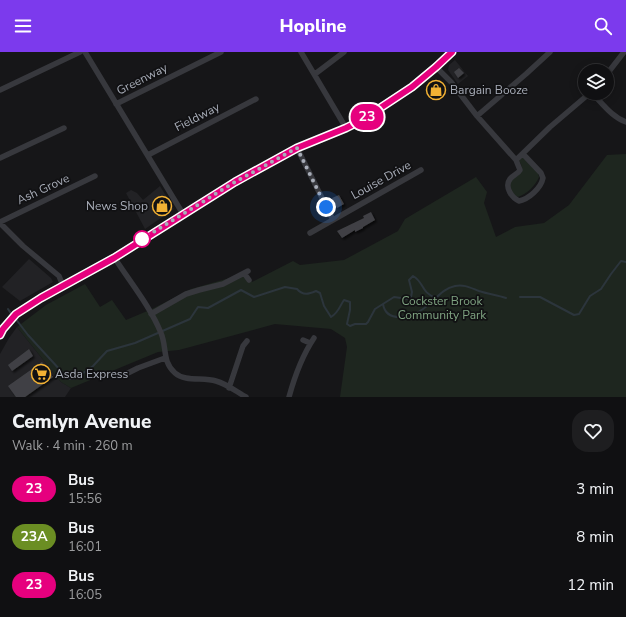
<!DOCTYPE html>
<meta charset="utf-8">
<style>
:root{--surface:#101012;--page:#1e1e20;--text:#f1f3f6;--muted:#9c9d9f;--line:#303032;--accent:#7c3aed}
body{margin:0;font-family:"Nunito Sans",sans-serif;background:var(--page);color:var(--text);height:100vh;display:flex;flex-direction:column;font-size:15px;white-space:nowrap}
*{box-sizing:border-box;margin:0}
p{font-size:13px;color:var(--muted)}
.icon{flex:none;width:22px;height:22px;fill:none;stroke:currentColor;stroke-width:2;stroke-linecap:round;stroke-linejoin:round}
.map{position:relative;height:345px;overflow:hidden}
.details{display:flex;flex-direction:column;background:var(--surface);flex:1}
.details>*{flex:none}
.badge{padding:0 8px;border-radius:13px;font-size:14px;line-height:26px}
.tools{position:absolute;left:578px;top:12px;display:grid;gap:8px}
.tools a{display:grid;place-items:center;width:36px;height:36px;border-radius:50%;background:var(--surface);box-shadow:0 2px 10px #0003,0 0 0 1px var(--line);font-size:20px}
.you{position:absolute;width:20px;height:20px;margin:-10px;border:3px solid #fff;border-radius:50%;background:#1a73e8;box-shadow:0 0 0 6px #1a73e833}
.map>.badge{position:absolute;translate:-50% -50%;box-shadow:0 0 0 2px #fff}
.round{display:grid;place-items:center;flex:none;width:42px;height:42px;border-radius:16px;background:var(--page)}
.head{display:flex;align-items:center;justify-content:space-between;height:68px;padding:0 12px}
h1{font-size:19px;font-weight:800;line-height:30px}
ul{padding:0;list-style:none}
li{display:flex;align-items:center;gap:12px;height:48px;padding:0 12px}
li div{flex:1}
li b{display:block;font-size:15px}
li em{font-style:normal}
li .badge{min-width:44px;font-weight:700;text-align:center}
header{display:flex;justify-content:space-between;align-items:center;height:52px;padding:0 12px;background:var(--accent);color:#fff;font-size:18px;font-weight:800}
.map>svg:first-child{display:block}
.built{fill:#222225}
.green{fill:#1e261f}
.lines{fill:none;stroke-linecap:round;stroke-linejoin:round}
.stream{stroke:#2c353c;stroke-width:2}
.building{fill:#404145;filter:url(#shadow)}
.minor{stroke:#37383d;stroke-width:5.5}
.tertiary{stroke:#37383d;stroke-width:7}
.line-casing{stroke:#fff;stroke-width:9}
.line{stroke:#e6007e;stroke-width:6}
.walk{stroke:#a8adb8;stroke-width:4;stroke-dasharray:0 7.2}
.stop-dot{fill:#fff;stroke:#e6007e;stroke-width:2}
.labels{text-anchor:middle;stroke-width:3.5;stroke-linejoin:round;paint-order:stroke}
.street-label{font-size:12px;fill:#a8adb8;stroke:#111113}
.poi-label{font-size:12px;fill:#a8adb8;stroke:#111113;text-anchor:start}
.park-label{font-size:12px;fill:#7fa381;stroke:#111113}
</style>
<header><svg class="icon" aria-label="menu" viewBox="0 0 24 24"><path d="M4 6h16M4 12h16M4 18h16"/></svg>Hopline<svg class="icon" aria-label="search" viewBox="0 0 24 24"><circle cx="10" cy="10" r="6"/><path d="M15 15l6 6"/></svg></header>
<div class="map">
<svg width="626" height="345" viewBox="0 0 626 345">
<defs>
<filter id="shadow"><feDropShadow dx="2" dy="2" stdDeviation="1" flood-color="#0009"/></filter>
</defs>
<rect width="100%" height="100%" fill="#161618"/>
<path class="built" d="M455,8L468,24L458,32L448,18L449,13Z
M160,134L174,157L145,177L126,141L131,138L137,141L143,148Z
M29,207L51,226L53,230L20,249L2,235Z
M17,275L61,330L71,336L65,345H0V302L9,286Z"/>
<path class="green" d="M626,102V345H340L347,295L345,286L331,277L275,272L179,298L158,300L71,336L61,330L17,275L46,253L85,232L100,255L112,248L126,268L152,257L191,237L233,225L245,219L252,230L293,209L300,213L344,208L398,179L405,167L476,125L487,140L484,151L496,185L515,175L544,171L569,153L607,103Z
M522,105L538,121L539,125C536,133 527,142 518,145C512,143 510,136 510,130L522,117L521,112L519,109Z"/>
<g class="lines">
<path class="stream" d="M520,245H540L574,263L579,262L590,244L601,237L611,222L621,209L626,210
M383,252C386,271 411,266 423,257C435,249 441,237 455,234C464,232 471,236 479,239C488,242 497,243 506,246
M8,257L12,263
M15,266L28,283L61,319L70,327H75L93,314L107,299L135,291L190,267L198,255L208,256L241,238L254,245L285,235L297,237C303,244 309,242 316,239L320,241L324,254L331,265C339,260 339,255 344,248L350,250V258L347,272L350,274L355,272H366L368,270L375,257L394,245L408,247L411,245L412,240L409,228L413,224C425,231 420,240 436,246"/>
</g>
<path class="building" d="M459,16L464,21L458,26L454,20Z
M339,143L344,152L337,156L332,146Z
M371,160L375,168L363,175V176L355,180V178L342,186L337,179L364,166L363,164Z
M29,297L33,304L12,319L8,313Z
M42,310L53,325L25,345H16L8,334Z"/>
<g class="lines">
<path class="minor" d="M85,0L183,162
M301,0L346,76
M436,15L451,30L477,64L516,108L520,118C518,122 513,123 510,127C504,135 512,146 519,149C529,147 541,136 543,126L541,121L523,102
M315,22L344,0
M607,22L624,0
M0,38L80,0
M592,41C603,52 612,65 626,70
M116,52L221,0
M477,64L526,22L550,0
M297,96L333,168
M148,103L256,47
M0,106L64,76
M516,108L550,75L590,41
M0,170L95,124
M0,171L23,194L59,224L63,234
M310,181L421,118
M114,205C130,230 150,254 161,281C167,295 162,310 175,321C185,330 203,325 216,329C227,332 237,340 246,345
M244,221L249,228
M151,262L186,242L199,238L223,232L248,219
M303,288L310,291
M126,322L138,316L165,306
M229,336L243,294L247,289
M289,345C295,323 302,304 314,286"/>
<path class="tertiary" d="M0,283L3,277L16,262L41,246L114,205L235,130L297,96L346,76L361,68L420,29L452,0"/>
</g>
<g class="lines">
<defs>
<path id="line" d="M0,283L3,277L16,262L41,246L114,206L235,130L297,96L346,76L362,68L412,35L436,15L452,0"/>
</defs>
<use href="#line" class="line-casing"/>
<use href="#line" class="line"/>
<path class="walk" d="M142,187L235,130L297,96L326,155"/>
</g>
<defs>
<symbol id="shop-ring" viewBox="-11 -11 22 22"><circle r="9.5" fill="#111113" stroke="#f2b134" stroke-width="1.5"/><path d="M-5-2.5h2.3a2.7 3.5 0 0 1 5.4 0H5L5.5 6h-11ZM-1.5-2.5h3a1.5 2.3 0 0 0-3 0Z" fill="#f2b134"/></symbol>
<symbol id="supermarket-ring" viewBox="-11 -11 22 22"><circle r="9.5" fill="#111113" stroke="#f2b134" stroke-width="1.5"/><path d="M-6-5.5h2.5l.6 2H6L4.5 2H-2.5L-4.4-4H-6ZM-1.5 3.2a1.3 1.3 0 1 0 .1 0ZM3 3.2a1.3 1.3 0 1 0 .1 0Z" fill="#f2b134"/></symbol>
</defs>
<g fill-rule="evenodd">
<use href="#shop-ring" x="425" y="27" width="22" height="22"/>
<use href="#shop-ring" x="151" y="143" width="22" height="22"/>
<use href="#supermarket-ring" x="30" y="311" width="22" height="22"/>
</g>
<circle class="stop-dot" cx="142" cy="187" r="8"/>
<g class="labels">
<g class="street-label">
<text transform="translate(142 27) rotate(-27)" y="4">Greenway</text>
<text transform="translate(197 65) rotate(-27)" y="4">Fieldway</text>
<text transform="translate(381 128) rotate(-29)" y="4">Louise Drive</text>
<text transform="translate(43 137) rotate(-25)" y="4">Ash Grove</text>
</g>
<g class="poi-label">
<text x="450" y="42">Bargain Booze</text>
<text x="148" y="158" text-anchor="end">News Shop</text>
<text x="55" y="326">Asda Express</text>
</g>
<g class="park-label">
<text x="442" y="253">Cockster Brook<tspan x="442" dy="14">Community Park</tspan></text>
</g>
</g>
</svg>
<div class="tools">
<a><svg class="icon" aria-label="layers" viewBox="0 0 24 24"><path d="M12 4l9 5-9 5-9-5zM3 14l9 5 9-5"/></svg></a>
</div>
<div class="you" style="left:326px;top:155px"></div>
<b class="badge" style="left:367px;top:65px;background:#e6007e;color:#fff">23</b>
</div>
<section class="details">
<div class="head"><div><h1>Cemlyn Avenue</h1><p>Walk · 4 min · 260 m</p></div><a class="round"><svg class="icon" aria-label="heart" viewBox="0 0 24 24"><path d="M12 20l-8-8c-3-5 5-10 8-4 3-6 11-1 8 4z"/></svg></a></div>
<ul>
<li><span class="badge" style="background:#e6007e;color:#fff">23</span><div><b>Bus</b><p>15:56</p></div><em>3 min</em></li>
<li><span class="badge" style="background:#6b8e23;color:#fff">23A</span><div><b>Bus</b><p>16:01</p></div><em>8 min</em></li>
<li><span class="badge" style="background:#e6007e;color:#fff">23</span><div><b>Bus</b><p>16:05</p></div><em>12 min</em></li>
</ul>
</section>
